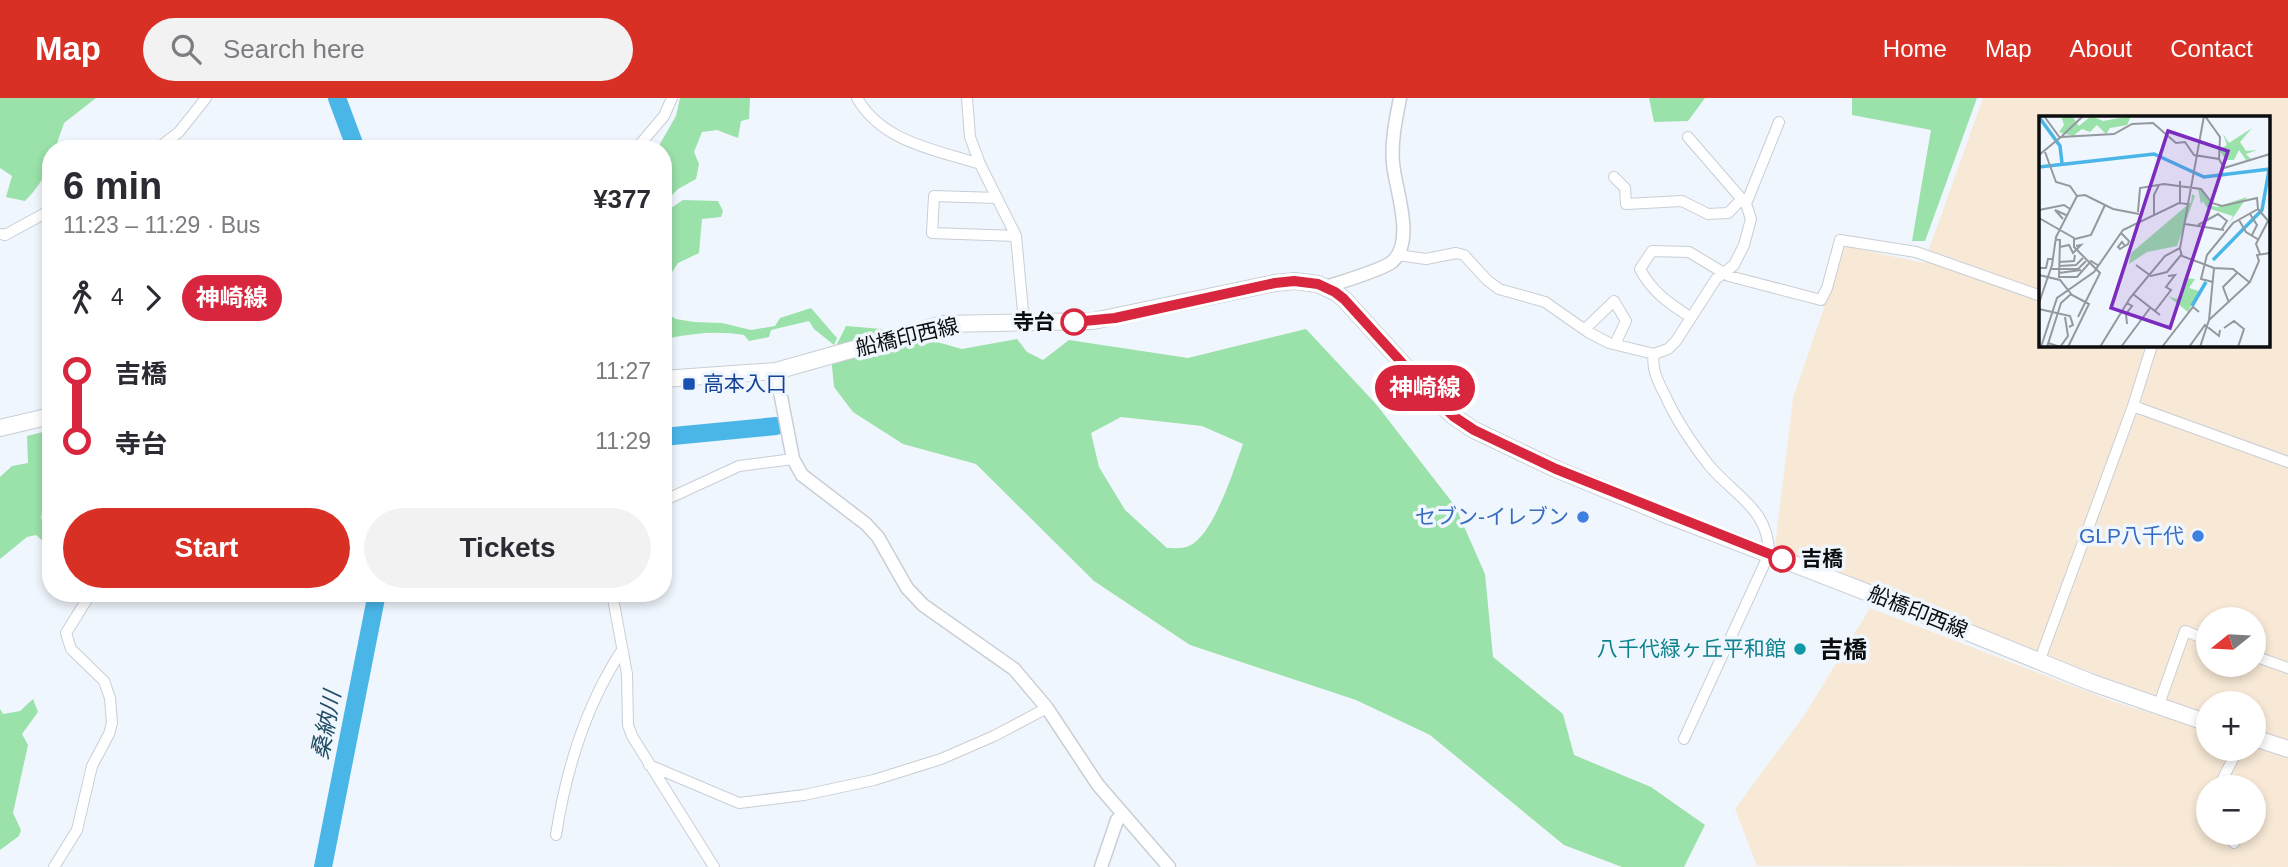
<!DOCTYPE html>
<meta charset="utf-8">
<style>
:root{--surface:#fff;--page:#f2f2f3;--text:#2b2b33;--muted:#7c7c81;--accent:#d93025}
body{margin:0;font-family:Arial,"Noto Sans JP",sans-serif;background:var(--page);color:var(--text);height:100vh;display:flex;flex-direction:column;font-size:26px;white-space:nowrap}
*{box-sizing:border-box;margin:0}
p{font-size:23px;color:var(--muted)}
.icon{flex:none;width:38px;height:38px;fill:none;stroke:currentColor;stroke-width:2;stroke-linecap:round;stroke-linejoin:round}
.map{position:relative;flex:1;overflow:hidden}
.details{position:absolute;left:42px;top:42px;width:630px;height:462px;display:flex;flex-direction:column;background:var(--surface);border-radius:28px;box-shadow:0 4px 10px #0003}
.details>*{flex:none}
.badge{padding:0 14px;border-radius:23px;font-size:24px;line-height:46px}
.needle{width:46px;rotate:252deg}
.controls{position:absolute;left:2196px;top:509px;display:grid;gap:14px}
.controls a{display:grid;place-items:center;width:70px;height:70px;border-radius:50%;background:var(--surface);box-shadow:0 4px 10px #0003;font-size:35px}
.map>.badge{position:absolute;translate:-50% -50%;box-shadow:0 0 0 4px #fff}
.legs{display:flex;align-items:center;gap:10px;height:77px;padding:0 21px;font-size:23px}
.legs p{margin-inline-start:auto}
.overview{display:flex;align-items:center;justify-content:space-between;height:119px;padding:0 21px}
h1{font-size:38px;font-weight:700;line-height:52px}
.cta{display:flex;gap:14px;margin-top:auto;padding:14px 21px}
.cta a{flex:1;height:80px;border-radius:42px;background:var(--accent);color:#fff;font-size:28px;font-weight:700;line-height:80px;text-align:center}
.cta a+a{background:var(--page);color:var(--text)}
ul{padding:0 21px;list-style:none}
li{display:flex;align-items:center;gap:24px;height:70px;font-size:26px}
li i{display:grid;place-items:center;width:10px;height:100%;margin:0 9px;background:currentColor}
li i::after{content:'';width:18px;height:18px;margin:-9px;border:5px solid;border-radius:50%;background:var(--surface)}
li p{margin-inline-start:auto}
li:first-child i{background:linear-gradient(#0000 50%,currentColor 0)}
li:last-child i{background:linear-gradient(currentColor 50%,#0000 0)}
header{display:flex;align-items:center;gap:42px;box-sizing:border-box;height:98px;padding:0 35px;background:var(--accent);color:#fff}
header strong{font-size:33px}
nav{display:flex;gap:38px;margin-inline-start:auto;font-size:24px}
.search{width:490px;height:63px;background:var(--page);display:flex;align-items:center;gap:18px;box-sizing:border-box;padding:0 24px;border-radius:38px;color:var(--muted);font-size:26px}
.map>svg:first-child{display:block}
.industrial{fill:#f8e9d6;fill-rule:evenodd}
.green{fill:#9be1aa;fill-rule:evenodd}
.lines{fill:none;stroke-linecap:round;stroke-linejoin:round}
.river{stroke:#4ab6e8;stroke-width:18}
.minor-casing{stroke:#c9ced5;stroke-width:12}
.tertiary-casing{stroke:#c9ced5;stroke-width:15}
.primary-casing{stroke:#c9ced5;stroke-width:18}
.minor{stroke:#fff;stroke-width:10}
.tertiary{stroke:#fff;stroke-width:12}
.primary{stroke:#fff;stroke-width:16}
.line-1-casing{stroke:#fff;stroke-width:16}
.line-1{stroke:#d7263d;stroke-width:10}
.stop-1-dot{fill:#fff;stroke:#d7263d;stroke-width:3.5}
.transit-dot{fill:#1a4fb4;stroke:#f0f6fd;stroke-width:2.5}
.shop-dot{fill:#3f7fe0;stroke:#f0f6fd;stroke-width:2.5}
.culture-dot{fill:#0f9aa8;stroke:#f0f6fd;stroke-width:2.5}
.labels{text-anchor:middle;stroke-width:7;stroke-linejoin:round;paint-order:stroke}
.stop-label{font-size:21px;font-weight:bold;fill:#0b0d0f;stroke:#f0f6fd;text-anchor:end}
.street-label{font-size:21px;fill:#0b0d0f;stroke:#f0f6fd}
.transit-label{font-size:21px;fill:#164399;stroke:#f0f6fd;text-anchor:start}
.shop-label{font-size:21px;fill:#366cbe;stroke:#f0f6fd;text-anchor:end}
.culture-label{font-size:21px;fill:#0d838f;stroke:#f0f6fd;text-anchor:end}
.water-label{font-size:23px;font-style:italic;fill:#234f65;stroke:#f0f6fd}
.quarter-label{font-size:24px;font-weight:bold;fill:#0b0d0f;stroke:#f0f6fd}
.inset-river{fill:none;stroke:#4ab6e8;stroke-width:3.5}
.inset-road{fill:none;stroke:#94999e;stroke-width:2}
.view{fill:#7b2cbf;fill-opacity:0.15;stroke:#7b2cbf;stroke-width:3.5}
.inset-edge{fill:none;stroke:#0b0d0f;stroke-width:3.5}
</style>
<header>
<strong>Map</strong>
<div class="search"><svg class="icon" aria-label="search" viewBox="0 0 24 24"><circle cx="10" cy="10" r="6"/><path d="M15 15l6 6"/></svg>Search here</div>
<nav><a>Home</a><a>Map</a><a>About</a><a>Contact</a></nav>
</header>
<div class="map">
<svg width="2288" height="769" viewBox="0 0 2288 769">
<rect width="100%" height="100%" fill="#f0f6fd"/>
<path class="industrial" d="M1983,0H2288V644L2254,632V606H2208V616L2095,576L1775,449L1793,300L1845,148L1924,165ZM2041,19H2269V247H2041ZM2208,522H2254V567H2208Z
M1870,510L2112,603L2208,633V651H2254V648L2288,658V769L1757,768L1735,711L1805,616ZM2208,690H2254V735H2208Z"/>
<path class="green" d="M0,0H96L64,25L55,51H51C51,71 39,89 25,103L6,99L12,78L0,70Z
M680,0H750L749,21L741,23L738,40L717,32L702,34L694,54L699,66L696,81L678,91L669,100L671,110L683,102L718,103L723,113L721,119L702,121L699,155L678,165L665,185L663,51H657L676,18Z
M1649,0H1705L1688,23L1654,24Z
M1852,0H1977L1925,143H1912L1931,32L1852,17Z
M811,210L837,240L834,247L814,231L809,223L771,232L769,239L749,243L744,237C718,233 696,235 670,240L663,252V214L676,221L694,224L722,225L751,232L775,228L780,220Z
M846,228L894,232L962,251L1017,241L1027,254L1043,262L1069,242L1188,260L1306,231L1376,306L1455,408L1485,476L1493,559L1563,616L1574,657L1651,689L1705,727L1684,769H1622L1564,747L1430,637L1356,602L1190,547L1094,483L976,366L903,346L853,314L834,289L831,258ZM1121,319L1202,328L1243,346C1234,371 1214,437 1189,448C1183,451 1173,450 1167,450L1125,412L1099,369L1091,335Z
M51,332V406L46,404L43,407L41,421L51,423V443H43L36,437L27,439L0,461V379L12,368L28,365L27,338Z
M33,601L38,614L22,636L28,647L13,715L21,732L19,738L0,752V611L3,616L20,613Z"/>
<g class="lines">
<path class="river" d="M337,0L356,51
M663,339L776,328
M323,769L377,495"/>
<defs>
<path id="minor" d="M857,0C882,44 936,52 980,66
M967,0L970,39L980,66L1016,138L1024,224
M157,51L179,34L206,0
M636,51L664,18L672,0
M1614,79L1625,90L1626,106L1682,103L1708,116L1728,115L1742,101
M997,100L934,98L932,135L1016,138
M1746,106L1779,24
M0,136L5,137L51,112
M1398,157L1426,161L1456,155L1464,157L1487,182L1499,191L1545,204L1588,234L1609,245L1654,256L1668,251L1676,243L1716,181L1734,167L1744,147L1751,121L1746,106L1688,39
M1690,219C1669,205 1652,194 1640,171L1652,153L1689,154L1729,178L1821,202L1827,190L1840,142L1916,154L2041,198
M1585,231L1614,203L1626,223L1615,246
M1654,256C1651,270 1658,284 1665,297C1676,322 1691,344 1708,366C1734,398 1769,410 1769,456L1684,641
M2133,308L2288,364
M663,403L739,368L793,361
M612,495L627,576L628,627L632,638L714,769
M2254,558L2288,570
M2039,564L2133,308L2152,247
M2158,609L2185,533L2208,542
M649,667L739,705L804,697L874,682L941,661L994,638L1047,610
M2218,690L2238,651
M2208,708V710
M2227,735L2234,745
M556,737C566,672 586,607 622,552
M54,769L77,732L92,668L109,636L112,625L110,600L104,583L71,551L66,535L91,495"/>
<path id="tertiary" d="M1326,189C1341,184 1382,172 1392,164C1416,143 1395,91 1393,65C1391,43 1396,21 1400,0
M776,273L793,361L802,377L866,426L878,439L907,490L923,507L1014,571L1047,610L1098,687L1169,769
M1101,769L1117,722L1124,717"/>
<path id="primary" d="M663,281L776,273L943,226L1093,223L1275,185L1295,183L1318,186L1335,194L1344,201L1432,298L1453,318L1474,332L1556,371L1662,415L1928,518L2090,584L2208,625
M0,330L51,318
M2254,640L2288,651"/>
</defs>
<use href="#minor" class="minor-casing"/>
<use href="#tertiary" class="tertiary-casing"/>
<use href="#primary" class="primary-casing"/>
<use href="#minor" class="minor"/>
<use href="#tertiary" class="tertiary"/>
<use href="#primary" class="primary"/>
</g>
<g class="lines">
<defs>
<path id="line-1" d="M1074,224L1115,220L1275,185L1294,183L1318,186L1335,194L1344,201L1432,298L1453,318L1474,332L1556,371L1782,461"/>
</defs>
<use href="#line-1" class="line-1-casing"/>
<use href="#line-1" class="line-1"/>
</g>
<g class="stop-1-dot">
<circle cx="1074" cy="224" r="12"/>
<circle cx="1782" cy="461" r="12"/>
</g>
<rect class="transit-dot" x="682" y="279" width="14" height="14" rx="3.5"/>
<g class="shop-dot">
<circle cx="1583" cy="419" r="7"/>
<circle cx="2198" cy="438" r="7"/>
</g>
<circle class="culture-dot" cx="1800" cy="551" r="7"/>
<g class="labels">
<g class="stop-label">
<text x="1055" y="231">寺台</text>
<text x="1801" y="468" text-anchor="start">吉橋</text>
</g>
<g class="street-label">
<text transform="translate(907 239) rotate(-13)" y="7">船橋印西線</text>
<text transform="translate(1918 514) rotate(22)" y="7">船橋印西線</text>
</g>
<g class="transit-label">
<text x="703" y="293">高本入口</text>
</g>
<g class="shop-label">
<text x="1569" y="426">セブン-イレブン</text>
<text x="2184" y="445">GLP八千代</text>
</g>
<g class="culture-label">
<text x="1786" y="558">八千代緑ヶ丘平和館</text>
</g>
<g class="water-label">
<text transform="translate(326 627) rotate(-79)" y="8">桑納川</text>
</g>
<g class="quarter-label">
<text x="1843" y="560">吉橋</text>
</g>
</g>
<g transform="translate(2039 18)">
<rect width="231" height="231" fill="#f0f6fd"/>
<path d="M22,0H33L40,10L52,0L64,5L92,0L88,9L71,12L67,18L58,9L51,16L43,13L34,20L20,16L25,9ZM213,12L201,26L207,35L218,34L207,38L212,43L207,44L200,34L195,44H187L180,34L188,29L184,18L190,27ZM159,73L164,74L173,90L178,91L208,81L189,109L194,100L168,92L164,85L162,88ZM153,78L156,80L138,130L108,136L90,148L92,137L152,86ZM145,162L156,163L150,172L160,175L149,196L129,180L138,183L143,178Z" fill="#9be1aa"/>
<path class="inset-river" d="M0,1L21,30L23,47M0,51L115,38L165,61L231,53M174,144L223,94L230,54M153,190L167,166"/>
<path class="inset-road" d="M5,0L21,22M166,0L181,21L180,43M23,20L44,0M6,36L17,66L31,70L38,80M0,39L22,21L75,18L93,8L114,7L137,27L146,26L155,39L180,43L185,52L231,38M141,65V87M38,80L46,79L74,93L100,98M0,94L25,89L31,93M99,96L101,72L125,68L162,73L173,87L183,90L218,82L219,93L231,107M211,98L218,109L213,119M115,100V79L120,69M0,102L35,122V131L61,157L39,201M24,103L16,94L27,99M200,104L207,116L220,124M146,108L185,114M159,109L179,98L188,105L183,113M82,117L90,125L89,128L86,130L81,133L79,131L83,126L86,130M16,123L21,124L20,161H38L52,145L60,150M36,123L52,119L66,89M21,131L30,129L34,137L42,129L37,130M141,133L143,140L175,152L170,204L161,231M221,138L217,128L229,105M20,146L35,145L36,139M97,149L112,160L128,156L142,139M20,150L37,149L44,142M0,152H7L9,143H14M175,152L194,153L210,166M12,153H39L47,145M20,157L42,154M0,159L21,164L33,179L50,188L29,231M174,166L162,163L168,139L194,107L219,93M94,178L121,199M0,187L13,149L17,121L38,80M190,187L184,171L198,157M0,193L31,200L34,209L30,211M116,195L132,174L127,171L136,159L129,160M170,204L211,166L220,145L218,139L231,137M88,208L87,198L93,190L88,187M185,212L195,205L205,213L199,231M9,227L21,231L29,220L26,201M2,231L18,182L55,156L84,114L140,87L148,88M8,231L22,187L32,178M61,231L91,182L126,140L141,132L165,0M82,231L111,192M123,231L154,191L160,196M150,231L166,209L180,220L181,214"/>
<path class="view" d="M129,15L189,35L131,212L72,192Z"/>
<rect width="231" height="231" class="inset-edge"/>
</g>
</svg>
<div class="controls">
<a><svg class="needle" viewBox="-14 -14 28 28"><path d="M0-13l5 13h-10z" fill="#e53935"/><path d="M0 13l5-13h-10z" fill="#7c7c81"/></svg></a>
<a>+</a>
<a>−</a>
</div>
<b class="badge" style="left:1425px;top:290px;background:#d7263d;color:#fff">神崎線</b>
<section class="details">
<div class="overview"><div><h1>6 min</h1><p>11:23 – 11:29 · Bus</p></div><b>¥377</b></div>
<div class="legs"><svg class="icon" aria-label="walk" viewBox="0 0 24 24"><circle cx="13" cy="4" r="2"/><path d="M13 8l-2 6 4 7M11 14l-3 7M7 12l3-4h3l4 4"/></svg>4<svg class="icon" aria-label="forward" viewBox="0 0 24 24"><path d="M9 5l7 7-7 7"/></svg><b class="badge" style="background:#d7263d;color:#fff">神崎線</b></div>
<ul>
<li><i style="color:#d7263d"></i><b>吉橋</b><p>11:27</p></li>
<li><i style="color:#d7263d"></i><b>寺台</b><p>11:29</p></li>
</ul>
<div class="cta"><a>Start</a><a>Tickets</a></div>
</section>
</div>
